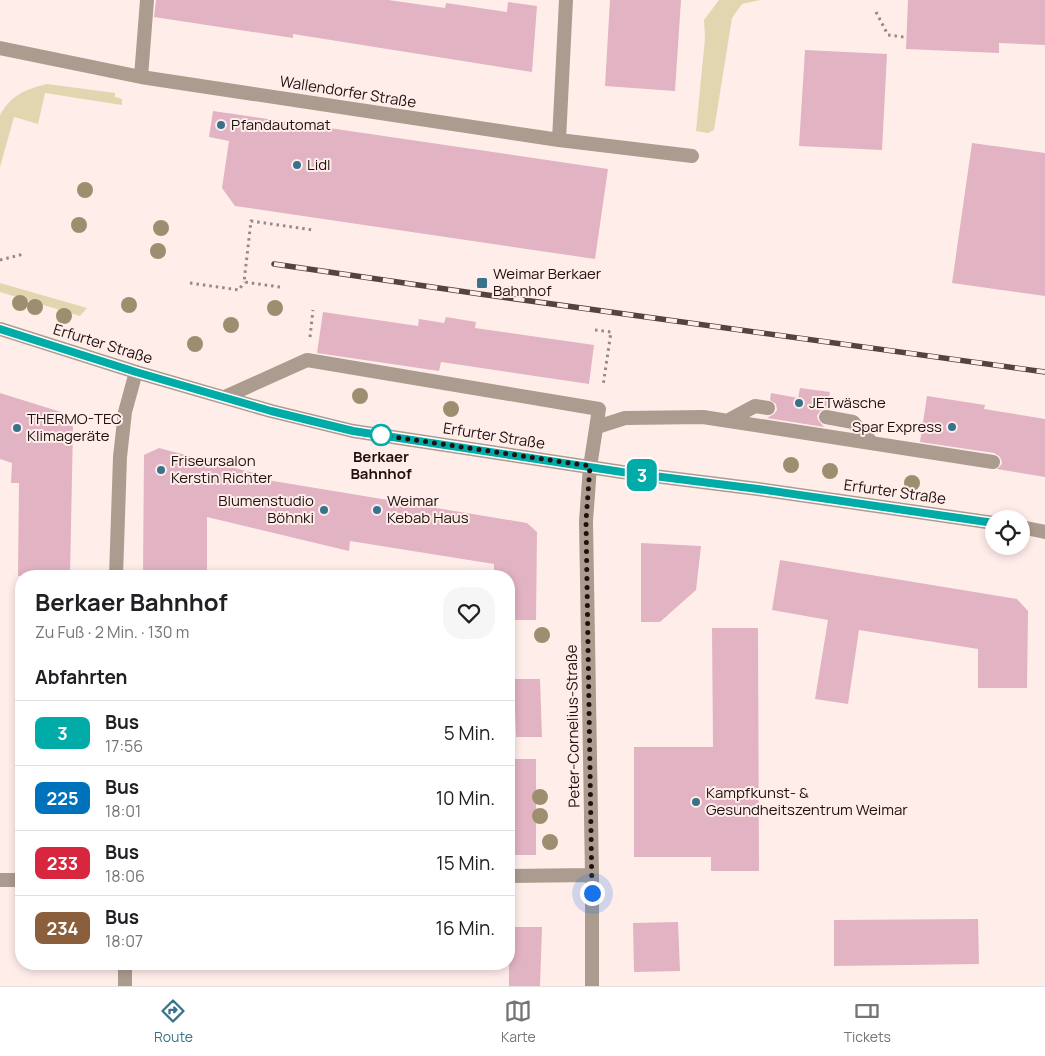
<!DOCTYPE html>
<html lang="de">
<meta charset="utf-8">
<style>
:root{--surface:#fff;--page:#f6f6f6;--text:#202124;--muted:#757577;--line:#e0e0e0;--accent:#38738b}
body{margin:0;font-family:Manrope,sans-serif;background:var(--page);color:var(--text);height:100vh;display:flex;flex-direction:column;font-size:19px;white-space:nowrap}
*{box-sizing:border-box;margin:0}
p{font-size:16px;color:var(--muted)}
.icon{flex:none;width:28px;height:28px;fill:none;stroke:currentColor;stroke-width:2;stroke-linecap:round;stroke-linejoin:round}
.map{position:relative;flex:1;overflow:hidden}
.drawer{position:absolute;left:15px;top:570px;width:500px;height:400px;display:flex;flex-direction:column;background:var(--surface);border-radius:20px;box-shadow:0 2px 8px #0003}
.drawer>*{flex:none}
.badge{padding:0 10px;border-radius:8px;font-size:18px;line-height:32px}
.tools{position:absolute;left:985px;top:510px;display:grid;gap:10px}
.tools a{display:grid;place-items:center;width:45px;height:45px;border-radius:50%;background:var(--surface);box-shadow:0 2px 8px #0003;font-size:25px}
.you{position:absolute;width:25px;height:25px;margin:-12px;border:4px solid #fff;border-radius:50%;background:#1a73e8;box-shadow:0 0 0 8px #1a73e833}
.map>.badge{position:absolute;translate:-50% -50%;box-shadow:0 0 0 2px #fff}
h2{padding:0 20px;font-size:19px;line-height:45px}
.round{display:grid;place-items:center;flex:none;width:52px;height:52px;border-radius:20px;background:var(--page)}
.overview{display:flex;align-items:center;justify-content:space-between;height:85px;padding:0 20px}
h1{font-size:24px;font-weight:700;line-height:38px}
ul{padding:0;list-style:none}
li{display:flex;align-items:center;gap:15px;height:65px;padding:0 20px;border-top:1px solid var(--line)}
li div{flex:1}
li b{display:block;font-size:19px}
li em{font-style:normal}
li .badge{min-width:55px;font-weight:700;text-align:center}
.tab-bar{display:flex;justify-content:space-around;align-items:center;height:70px;border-top:1px solid var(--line);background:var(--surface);font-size:14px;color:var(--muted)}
.tab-bar a{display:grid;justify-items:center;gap:2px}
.tab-bar .active{color:var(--accent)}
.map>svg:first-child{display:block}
.green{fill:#e1d6b0}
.building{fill:#e2b3c3}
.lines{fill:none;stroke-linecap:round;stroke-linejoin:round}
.path{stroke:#988885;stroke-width:3;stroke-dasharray:2.5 4;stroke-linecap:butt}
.service{stroke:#ab9c8f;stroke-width:14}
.minor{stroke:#ab9c8f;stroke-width:14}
.tertiary{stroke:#ab9c8f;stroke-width:14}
.rail-casing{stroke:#534441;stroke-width:5.5}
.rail{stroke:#ffedea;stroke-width:4;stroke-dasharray:11;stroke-linecap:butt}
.tree{fill:#9e8e70}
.line-casing{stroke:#fff;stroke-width:11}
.line{stroke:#00aba8;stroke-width:8}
.walk{stroke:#1f110f;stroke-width:5;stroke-dasharray:0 9}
.poi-dot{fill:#38738b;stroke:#ffedea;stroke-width:2}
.stop-dot{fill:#fff;stroke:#00aba8;stroke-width:2.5}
.labels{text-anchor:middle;stroke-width:4;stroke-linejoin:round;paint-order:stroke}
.street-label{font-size:15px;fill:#1f110f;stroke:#ffedea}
.poi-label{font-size:15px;fill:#1f110f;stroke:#ffedea;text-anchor:start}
.stop-label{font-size:15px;font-weight:bold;fill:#1f110f;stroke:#ffedea}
</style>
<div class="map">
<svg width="1045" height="986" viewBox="0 0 1045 986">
<rect width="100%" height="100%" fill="#ffedea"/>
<path class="green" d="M719,0H760L742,4L732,18L714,130L708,133L696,131L705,38L704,20Z
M47,84L115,93V97L122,99V105L45,93L38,124L14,117L0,167V115C11,95 26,89 47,84Z
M0,283L87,308L80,316L0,292Z"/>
<path class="building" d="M156,0H388L445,8L446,3L507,12L508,2L537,6L532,72L293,34V38L154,17Z
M610,0H681L675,91L605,86Z
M908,0H1045V45L999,43V53L906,49Z
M805,50L887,54L882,150L799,146Z
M213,111L608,169L595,259L235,206L222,188L229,141L209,137Z
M972,143L1045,153V296L952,283Z
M323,312L418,326L419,319L444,323L446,317L476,322L475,328L594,345L589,384L441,362L439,371L317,353Z
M800,388L830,392L827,408L820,411L817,416L818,420L824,427L767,418L774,414L777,410L776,404L770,400L771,393L798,398Z
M0,393L61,412L73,427L70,576H18L19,483H11L12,463L0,459Z
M927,396L985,405L984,409L1045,419V477L997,469L1002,464L1001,459L999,456L994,453L920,442Z
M159,448L262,475L261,479L527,523L537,532L536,620H509V576H494V564L350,541L349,551L207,517V576H143L144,455Z
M641,543L701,546L696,590L660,622H641Z
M780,560L1017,599L1028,611L1027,688H978V649L859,630L848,704L815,699L828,620L772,610Z
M712,628H758L759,871H711V857H634V747H713Z
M514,679H540L542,737H516Z
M509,759H536V855H509Z
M978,919L979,964L834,966V920Z
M678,922L680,971L634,972L633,923Z
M509,927H542L540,986H509Z"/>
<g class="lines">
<path class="path" d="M876,12L888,35L904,37
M0,260L24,254
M190,283L239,290L244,282
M280,287L244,282L251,221L313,230
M595,330L611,332L603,386
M310,337L313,310"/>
<path class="service" d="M225,397L307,360L599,409L590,467
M826,417L853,422L871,442
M729,420L755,406L768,408
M597,427L625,418L703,417L993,462"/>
<path class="minor" d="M0,48L141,77L559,140L692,156
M141,77L147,0
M559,140L566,0
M590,467L586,521L592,875V986
M116,576L120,457L125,412L136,372
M509,876L592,875
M0,880H21
M125,964V986"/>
<path class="tertiary" d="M0,329L136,372L271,411L353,431L622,472L758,489L994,523
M1021,527L1045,532"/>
<defs>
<path id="rail" d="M274,264L480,294L1045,372"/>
</defs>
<use href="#rail" class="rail-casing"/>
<use href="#rail" class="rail"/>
</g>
<g class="tree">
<circle cx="85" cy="190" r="8"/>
<circle cx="79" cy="225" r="8"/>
<circle cx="161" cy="228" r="8"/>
<circle cx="158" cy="251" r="8"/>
<circle cx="20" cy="303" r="8"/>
<circle cx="129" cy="305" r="8"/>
<circle cx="35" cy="307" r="8"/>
<circle cx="275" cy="308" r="8"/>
<circle cx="64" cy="316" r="8"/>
<circle cx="231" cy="325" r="8"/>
<circle cx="195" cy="344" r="8"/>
<circle cx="360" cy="396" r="8"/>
<circle cx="451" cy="409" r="8"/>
<circle cx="791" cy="465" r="8"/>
<circle cx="830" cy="471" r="8"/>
<circle cx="912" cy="483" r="8"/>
<circle cx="542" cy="635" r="8"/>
<circle cx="540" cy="797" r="8"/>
<circle cx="540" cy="816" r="8"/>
<circle cx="550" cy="842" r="8"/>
</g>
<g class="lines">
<defs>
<path id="line" d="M0,329L136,372L271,411L353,431L622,472L758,489L994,523"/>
</defs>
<use href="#line" class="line-casing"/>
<use href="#line" class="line"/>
<path class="walk" d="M381,435L590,466L586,521L592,893"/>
</g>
<g class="poi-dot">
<circle cx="221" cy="125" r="5"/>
<circle cx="297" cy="165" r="5"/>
<rect x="476" y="277" width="12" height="12" rx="2.5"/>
<circle cx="799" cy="403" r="5"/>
<circle cx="952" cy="427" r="5"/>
<circle cx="17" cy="428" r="5"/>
<circle cx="161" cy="470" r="5"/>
<circle cx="324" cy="510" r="5"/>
<circle cx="377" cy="510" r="5"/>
<circle cx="696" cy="802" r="5"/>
</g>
<circle class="stop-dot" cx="381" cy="435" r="10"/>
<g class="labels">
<g class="street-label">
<text transform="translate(348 92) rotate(9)" y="5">Wallendorfer Straße</text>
<text transform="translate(103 344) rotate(17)" y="5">Erfurter Straße</text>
<text transform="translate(494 436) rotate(9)" y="5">Erfurter Straße</text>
<text transform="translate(895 492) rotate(8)" y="5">Erfurter Straße</text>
<text transform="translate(573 726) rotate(-91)" y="5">Peter-Cornelius-Straße</text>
</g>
<g class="poi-label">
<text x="231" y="130">Pfandautomat</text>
<text x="307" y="170">Lidl</text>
<text x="493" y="279">Weimar Berkaer<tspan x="493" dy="17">Bahnhof</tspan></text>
<text x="809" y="408">JETwäsche</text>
<text x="27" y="424">THERMO-TEC<tspan x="27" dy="17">Klimageräte</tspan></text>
<text x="942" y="432" text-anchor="end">Spar Express</text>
<text x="171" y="466">Friseursalon<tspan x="171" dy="17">Kerstin Richter</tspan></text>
<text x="314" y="506" text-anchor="end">Blumenstudio<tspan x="314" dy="17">Böhnki</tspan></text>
<text x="387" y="506">Weimar<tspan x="387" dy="17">Kebab Haus</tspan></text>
<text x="706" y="798">Kampfkunst- &amp;<tspan x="706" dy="17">Gesundheitszentrum Weimar</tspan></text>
</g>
<g class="stop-label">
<text x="381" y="462">Berkaer<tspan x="381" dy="17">Bahnhof</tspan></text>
</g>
</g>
</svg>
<div class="tools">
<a><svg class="icon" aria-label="locate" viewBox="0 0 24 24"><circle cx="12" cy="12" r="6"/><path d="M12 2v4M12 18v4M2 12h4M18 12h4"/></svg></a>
</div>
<div class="you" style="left:592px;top:893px"></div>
<b class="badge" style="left:642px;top:475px;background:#00aba8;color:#fff">3</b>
<section class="drawer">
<div class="overview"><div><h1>Berkaer Bahnhof</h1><p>Zu Fuß · 2 Min. · 130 m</p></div><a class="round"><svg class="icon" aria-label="heart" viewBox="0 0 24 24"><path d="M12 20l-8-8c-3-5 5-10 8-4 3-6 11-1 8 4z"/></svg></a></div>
<h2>Abfahrten</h2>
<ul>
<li><span class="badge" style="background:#00aba8;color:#fff">3</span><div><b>Bus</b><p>17:56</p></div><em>5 Min.</em></li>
<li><span class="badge" style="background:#0072bc;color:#fff">225</span><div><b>Bus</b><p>18:01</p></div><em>10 Min.</em></li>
<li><span class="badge" style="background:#d7263d;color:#fff">233</span><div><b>Bus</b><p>18:06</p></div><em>15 Min.</em></li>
<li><span class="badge" style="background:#8b5e3c;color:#fff">234</span><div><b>Bus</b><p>18:07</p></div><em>16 Min.</em></li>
</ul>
</section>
</div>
<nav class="tab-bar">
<a class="active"><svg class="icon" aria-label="directions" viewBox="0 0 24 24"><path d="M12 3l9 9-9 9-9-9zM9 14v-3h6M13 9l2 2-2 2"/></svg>Route</a>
<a><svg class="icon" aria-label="map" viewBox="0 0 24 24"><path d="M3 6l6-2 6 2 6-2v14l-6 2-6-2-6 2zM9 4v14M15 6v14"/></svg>Karte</a>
<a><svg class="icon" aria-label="tickets" viewBox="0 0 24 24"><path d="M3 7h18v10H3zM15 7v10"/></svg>Tickets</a>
</nav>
